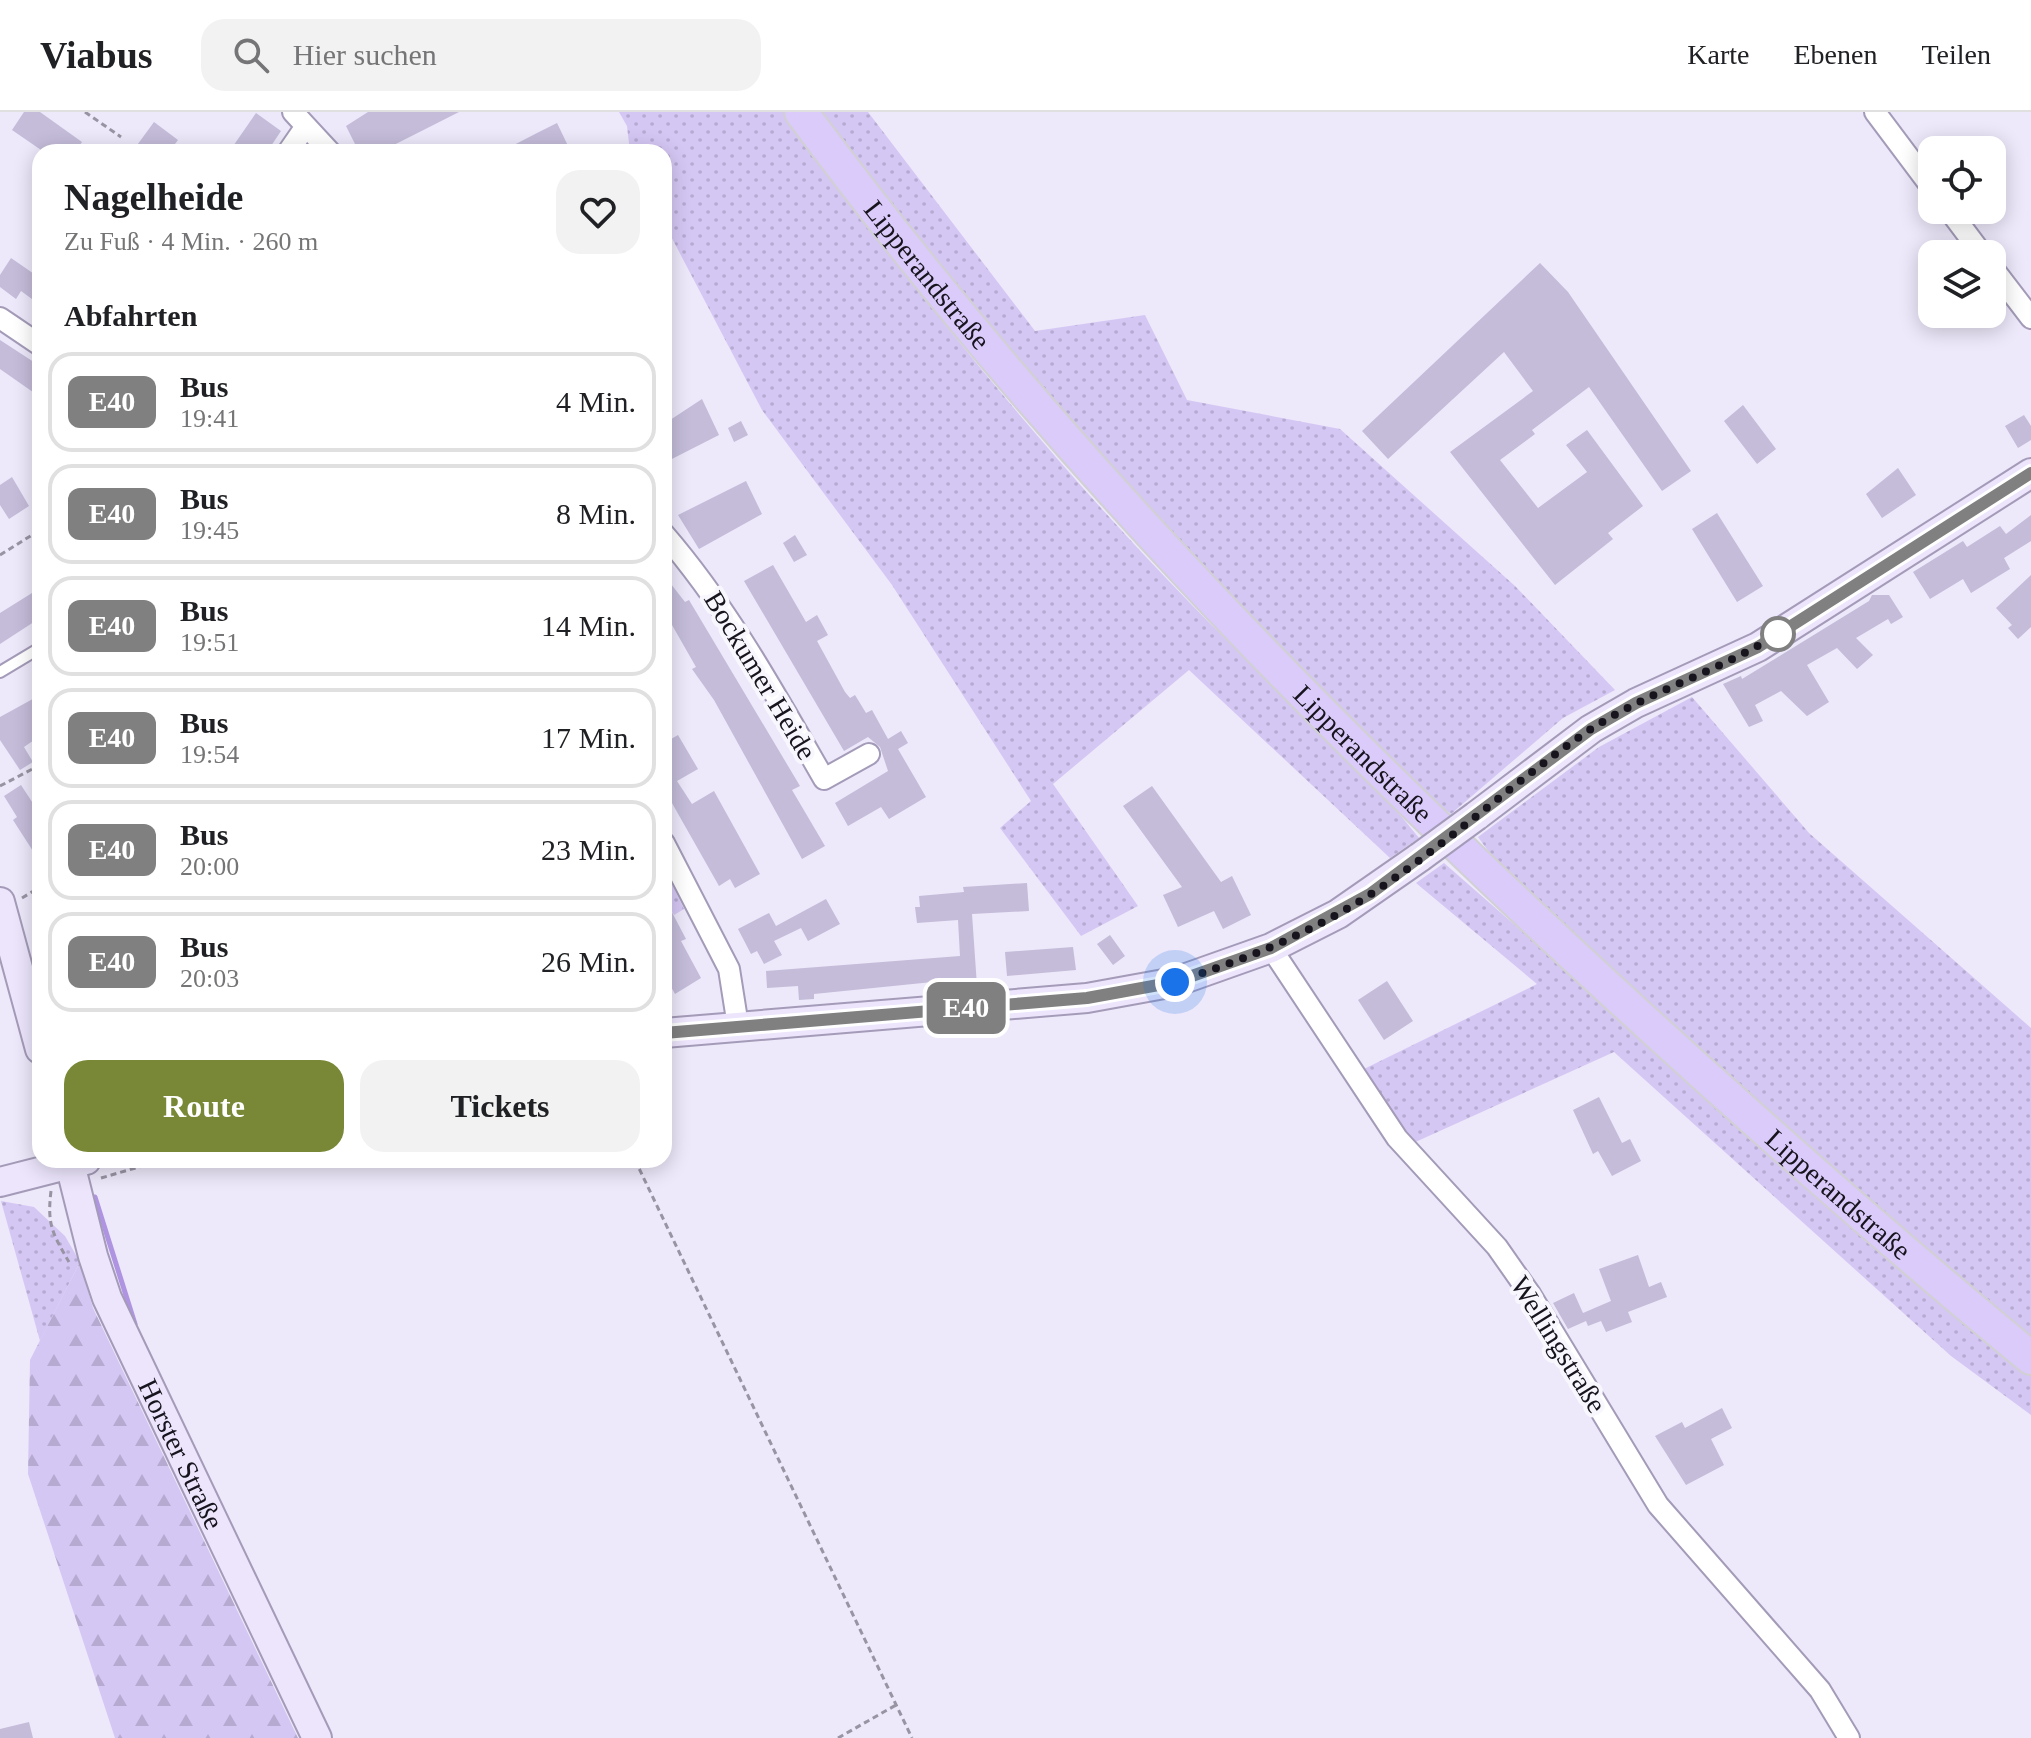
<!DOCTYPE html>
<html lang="de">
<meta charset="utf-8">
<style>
:root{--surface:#fff;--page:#f2f2f2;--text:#202124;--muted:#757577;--line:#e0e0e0;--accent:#788836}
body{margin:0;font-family:"Times New Roman",serif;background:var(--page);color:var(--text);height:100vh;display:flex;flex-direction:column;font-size:30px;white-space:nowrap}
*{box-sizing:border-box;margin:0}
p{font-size:26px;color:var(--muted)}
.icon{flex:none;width:44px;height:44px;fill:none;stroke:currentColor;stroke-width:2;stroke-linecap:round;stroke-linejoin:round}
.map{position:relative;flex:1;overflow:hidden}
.side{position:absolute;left:32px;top:32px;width:640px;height:1024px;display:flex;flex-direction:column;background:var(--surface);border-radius:24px;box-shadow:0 4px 20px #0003}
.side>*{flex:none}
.badge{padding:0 16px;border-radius:12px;font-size:28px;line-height:52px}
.controls{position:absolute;left:1918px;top:24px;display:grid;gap:16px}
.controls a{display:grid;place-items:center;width:88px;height:88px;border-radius:16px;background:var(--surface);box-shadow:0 4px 20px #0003;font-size:40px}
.you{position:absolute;width:40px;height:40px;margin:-20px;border:6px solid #fff;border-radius:50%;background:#1a73e8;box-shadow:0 0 0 12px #1a73e833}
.map>.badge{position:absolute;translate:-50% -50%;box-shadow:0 0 0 4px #fff}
h2{padding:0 32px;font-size:30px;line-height:72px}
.round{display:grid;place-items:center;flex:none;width:84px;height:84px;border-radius:24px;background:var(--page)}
.overview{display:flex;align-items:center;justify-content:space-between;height:136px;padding:0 32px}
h1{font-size:38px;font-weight:700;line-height:60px}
.primary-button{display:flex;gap:16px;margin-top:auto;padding:16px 32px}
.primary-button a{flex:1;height:92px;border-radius:24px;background:var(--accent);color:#fff;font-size:32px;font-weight:700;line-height:92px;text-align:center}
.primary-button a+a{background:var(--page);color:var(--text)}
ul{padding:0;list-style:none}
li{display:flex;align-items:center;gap:24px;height:100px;margin:0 16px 12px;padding:0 16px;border:4px solid var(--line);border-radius:24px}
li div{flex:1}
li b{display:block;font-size:30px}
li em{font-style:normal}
li .badge{min-width:88px;font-weight:700;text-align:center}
header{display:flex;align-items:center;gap:48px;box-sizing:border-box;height:112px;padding:0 40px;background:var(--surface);border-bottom:2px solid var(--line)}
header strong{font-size:38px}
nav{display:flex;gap:44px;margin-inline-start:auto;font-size:28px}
.search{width:560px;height:72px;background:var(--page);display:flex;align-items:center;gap:20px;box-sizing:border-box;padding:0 28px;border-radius:24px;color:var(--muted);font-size:30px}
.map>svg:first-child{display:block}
.grass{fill:url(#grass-dots)}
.forest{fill:url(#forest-firs)}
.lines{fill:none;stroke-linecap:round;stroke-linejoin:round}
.stream{stroke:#af95e1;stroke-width:5}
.building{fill:#c4bcd9}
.lane-casing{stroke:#a49bb8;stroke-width:14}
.street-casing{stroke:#a49bb8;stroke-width:24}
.secondary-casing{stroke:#a49bb8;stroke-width:32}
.primary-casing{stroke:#d1d0d2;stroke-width:36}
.path{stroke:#9894a3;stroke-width:3;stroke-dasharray:6 4;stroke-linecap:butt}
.lane{stroke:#fff;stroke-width:10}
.street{stroke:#fff;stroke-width:20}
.secondary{stroke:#ece5fc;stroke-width:28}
.primary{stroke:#dacbfa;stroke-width:32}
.secondary-bridge-casing{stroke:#a49bb8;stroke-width:32;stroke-linecap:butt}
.secondary-bridge{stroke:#ece5fc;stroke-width:28}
.line-casing{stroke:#fff;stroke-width:18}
.line{stroke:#808080;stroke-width:12}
.walk{stroke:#17141e;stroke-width:8;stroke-dasharray:0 14.4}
.stop-dot{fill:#fff;stroke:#808080;stroke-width:4}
.labels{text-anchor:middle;stroke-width:8;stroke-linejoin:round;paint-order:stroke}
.street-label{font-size:28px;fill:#17141e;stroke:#f9f7fe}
</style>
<header>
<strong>Viabus</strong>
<div class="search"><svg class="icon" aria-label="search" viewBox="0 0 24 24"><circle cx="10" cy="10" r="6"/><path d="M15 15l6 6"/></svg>Hier suchen</div>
<nav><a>Karte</a><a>Ebenen</a><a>Teilen</a></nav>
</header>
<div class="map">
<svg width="2031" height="1626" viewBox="0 0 2031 1626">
<defs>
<pattern id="grass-dots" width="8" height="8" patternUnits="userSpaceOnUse" patternTransform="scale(2)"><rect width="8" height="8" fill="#d5c7f4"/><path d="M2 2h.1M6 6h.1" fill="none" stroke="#b6aad1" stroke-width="1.8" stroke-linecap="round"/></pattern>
<pattern id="forest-firs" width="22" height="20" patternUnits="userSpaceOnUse" patternTransform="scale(2)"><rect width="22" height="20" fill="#d5c7f4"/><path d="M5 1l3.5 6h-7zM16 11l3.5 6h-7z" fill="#b6aad1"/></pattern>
</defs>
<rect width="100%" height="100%" fill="#ede8fa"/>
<path class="grass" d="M619,0H784C908,172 1042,339 1190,491C1266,570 1351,640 1419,726L1390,746L1189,558L1053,672L1138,794L1081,824L1000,716L1031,689L892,473L762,298L664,111V40H630L627,14Z
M817,0H868L1035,219L1145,203L1187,288L1340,317L1515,474L1615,578L1563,606L1451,702L1405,669L1016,256Z
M1692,585L1809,721L2031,916V1231L1513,773L1478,725L1599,635Z
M1444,751L2031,1264V1303L1951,1244L1614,940L1411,1032L1364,957L1537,872L1416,771Z
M664,756L684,797L674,803L664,787Z
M1,1089L34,1095L65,1124L80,1150L40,1229Z"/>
<path class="forest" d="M80,1150L93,1196L298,1626H115L28,1362L30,1248Z"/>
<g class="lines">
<path class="stream" d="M95,1085L135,1212"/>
</g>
<path class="building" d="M24,0H40L82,30L75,40H44L12,18Z
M368,0H459L380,40H359L346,14Z
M256,1L281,19L267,40H229Z
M154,10L178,28L169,40H132Z
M557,11L571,40H500L539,20Z
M11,146L40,166V193L21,179L16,187L0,175V163Z
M1540,151L1568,180L1691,359L1662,379L1589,275L1532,318L1535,322L1500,348L1538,396L1587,360L1566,333L1587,318L1643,394L1608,421L1613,427L1555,473L1450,340L1533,279L1504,240L1388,347L1362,319Z
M0,228L40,254V285L0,257Z
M702,287L719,323L664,351V312Z
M1743,293L1776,337L1757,352L1724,309Z
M2024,303L2031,314V328L2018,336L2005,314Z
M741,309L748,323L734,330L728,316Z
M1898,356L1916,383L1882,406L1866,382Z
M12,365L29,394L9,407L0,393V373Z
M746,369L762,402L699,437L678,403Z
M1717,401L1763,474L1737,490L1692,417Z
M2031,403V429L2004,446L2010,457L1971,481L1963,467L1930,487L1913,460L1963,429L1967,435L2000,414L2006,422Z
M795,423L807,443L794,450L783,431Z
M773,453L806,510L817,503L828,523L817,529L845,580L850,586L855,583L866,601L872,598L888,627L901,619L908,631L898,637L926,685L889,707L881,695L848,714L835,691L888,659L880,635L868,625L844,639L744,469Z
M664,463L685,490L689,488L800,674L792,678L825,734L802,747L714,588L692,557L696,555L672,513L669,515L664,507Z
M2031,463V515L2018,527L2008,516L2012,513L1996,496Z
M40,476V506L0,532V501Z
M1872,483H1889L1903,505L1891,512L1888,507L1856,526L1873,543L1857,557L1837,536L1807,553L1829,590L1807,604L1781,579L1755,593L1763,609L1749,615L1723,572L1741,564L1742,567L1869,489Z
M40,583V624L24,635L33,650L20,658L0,628V605Z
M678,623L698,657L677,669L692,692L714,679L760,762L735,776L730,767L719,774L664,677V631Z
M21,673L40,702V750L13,708L17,705L4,684Z
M1152,674L1221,770L1232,764L1251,803L1223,817L1214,799L1178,815L1163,783L1182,775L1123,694Z
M1027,771L1029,799L972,802L977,874L963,876L962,867L814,882V887L799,888L798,874L767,876L766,859L960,844L958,808L917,811L915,795H920L919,784L964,780L963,775Z
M664,785L686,827L681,829L701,866L675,882L664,862Z
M826,787L840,812L808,829L801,816L774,829L782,843L764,852L757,839L751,842L738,817L769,801L776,814Z
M1110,823L1125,844L1113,853L1097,832Z
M1073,835L1076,858L1007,864L1005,840Z
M1387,869L1413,909L1384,928L1358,888Z
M1599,985L1622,1031L1630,1027L1641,1049L1612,1064L1598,1039L1593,1042L1573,998Z
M1638,1143L1649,1175L1661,1170L1667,1185L1628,1200L1632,1210L1606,1220L1601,1209L1588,1214L1586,1209L1568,1217L1553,1191L1574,1181L1583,1201L1611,1189L1599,1157Z
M1722,1296L1732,1316L1711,1327L1724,1353L1686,1373L1655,1324L1682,1310L1685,1316Z
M29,1610L33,1626H0V1617Z"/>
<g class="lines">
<defs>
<path id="lane" d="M0,560L40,536"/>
<path id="street" d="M293,0L330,40
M1875,0L1932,76
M288,40L306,14
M1949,98L1982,142
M1992,155L2031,206
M0,206L40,233
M664,422C728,496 775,582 824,667L869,642
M664,731L729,857L738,914
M1271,836L1397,1026L1497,1135L1530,1182L1658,1393L1820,1578L1849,1626"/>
<g id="secondary">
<path d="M1476,704L1591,617L1636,591L1758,535L2031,361"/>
<path d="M0,790L40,937"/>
<path d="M664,921L1087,886L1175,870L1271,836L1338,802L1420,745"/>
<path id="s1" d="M69,1048L93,1144L107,1186L317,1626"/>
<path d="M0,1070L86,1048"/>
</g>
<g id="primary">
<path id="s2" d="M801,0C1040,323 1318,609 1613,880C1749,1005 1888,1128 2031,1246"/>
</g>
</defs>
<use href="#lane" class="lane-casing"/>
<use href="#street" class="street-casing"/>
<use href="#secondary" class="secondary-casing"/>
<use href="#primary" class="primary-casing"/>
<path class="path" d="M85,0L121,25
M0,443L40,418
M0,674L40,653
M22,786L40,775
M635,1048L912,1626
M101,1066L163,1048
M51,1079C47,1112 52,1121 69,1150
M838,1626L896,1593"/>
<use href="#lane" class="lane"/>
<use href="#street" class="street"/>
<use href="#secondary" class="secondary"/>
<use href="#primary" class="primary"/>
<defs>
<path id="secondary-bridge" d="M1420,745L1476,704"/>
</defs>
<use href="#secondary-bridge" class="secondary-bridge-casing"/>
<use href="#secondary-bridge" class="secondary-bridge"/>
</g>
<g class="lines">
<defs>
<path id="line" d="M664,921L1087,886L1175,870L1271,836L1370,782L1591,617L1636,591L1758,535L2031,361"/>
</defs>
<use href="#line" class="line-casing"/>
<use href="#line" class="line"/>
<path class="walk" d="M1175,870C1232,852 1286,831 1338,802C1428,751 1503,677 1588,619C1648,579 1718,560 1778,522"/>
</g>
<circle class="stop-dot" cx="1778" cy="522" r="16"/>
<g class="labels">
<g class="street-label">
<text dy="10" stroke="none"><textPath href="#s2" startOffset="206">Lipperandstraße</textPath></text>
<text transform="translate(761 563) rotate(59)" y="10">Bockumer Heide</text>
<text dy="10" stroke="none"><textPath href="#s2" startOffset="854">Lipperandstraße</textPath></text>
<text dy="10" stroke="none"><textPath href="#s2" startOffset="1502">Lipperandstraße</textPath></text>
<text transform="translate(1559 1232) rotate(58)" y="10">Wellingstraße</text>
<text dy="10" stroke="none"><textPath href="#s1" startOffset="316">Horster Straße</textPath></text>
</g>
</g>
</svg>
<div class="controls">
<a><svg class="icon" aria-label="locate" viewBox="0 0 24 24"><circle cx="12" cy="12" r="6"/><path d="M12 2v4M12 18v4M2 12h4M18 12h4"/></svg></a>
<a><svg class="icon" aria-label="layers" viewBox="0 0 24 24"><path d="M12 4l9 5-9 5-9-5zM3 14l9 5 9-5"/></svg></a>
</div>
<div class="you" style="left:1175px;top:870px"></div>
<b class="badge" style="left:966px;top:896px;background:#808080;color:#fff">E40</b>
<section class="side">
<div class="overview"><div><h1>Nagelheide</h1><p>Zu Fuß · 4 Min. · 260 m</p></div><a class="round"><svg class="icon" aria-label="heart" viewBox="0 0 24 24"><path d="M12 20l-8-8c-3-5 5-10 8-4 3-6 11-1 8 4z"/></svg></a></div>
<h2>Abfahrten</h2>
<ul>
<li><span class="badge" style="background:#808080;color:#fff">E40</span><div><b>Bus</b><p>19:41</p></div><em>4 Min.</em></li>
<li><span class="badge" style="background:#808080;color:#fff">E40</span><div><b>Bus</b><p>19:45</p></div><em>8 Min.</em></li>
<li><span class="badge" style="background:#808080;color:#fff">E40</span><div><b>Bus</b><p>19:51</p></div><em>14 Min.</em></li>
<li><span class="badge" style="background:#808080;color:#fff">E40</span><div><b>Bus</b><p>19:54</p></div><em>17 Min.</em></li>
<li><span class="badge" style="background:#808080;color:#fff">E40</span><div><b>Bus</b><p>20:00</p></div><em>23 Min.</em></li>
<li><span class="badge" style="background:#808080;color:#fff">E40</span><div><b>Bus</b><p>20:03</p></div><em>26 Min.</em></li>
</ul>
<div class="primary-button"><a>Route</a><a>Tickets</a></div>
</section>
</div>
